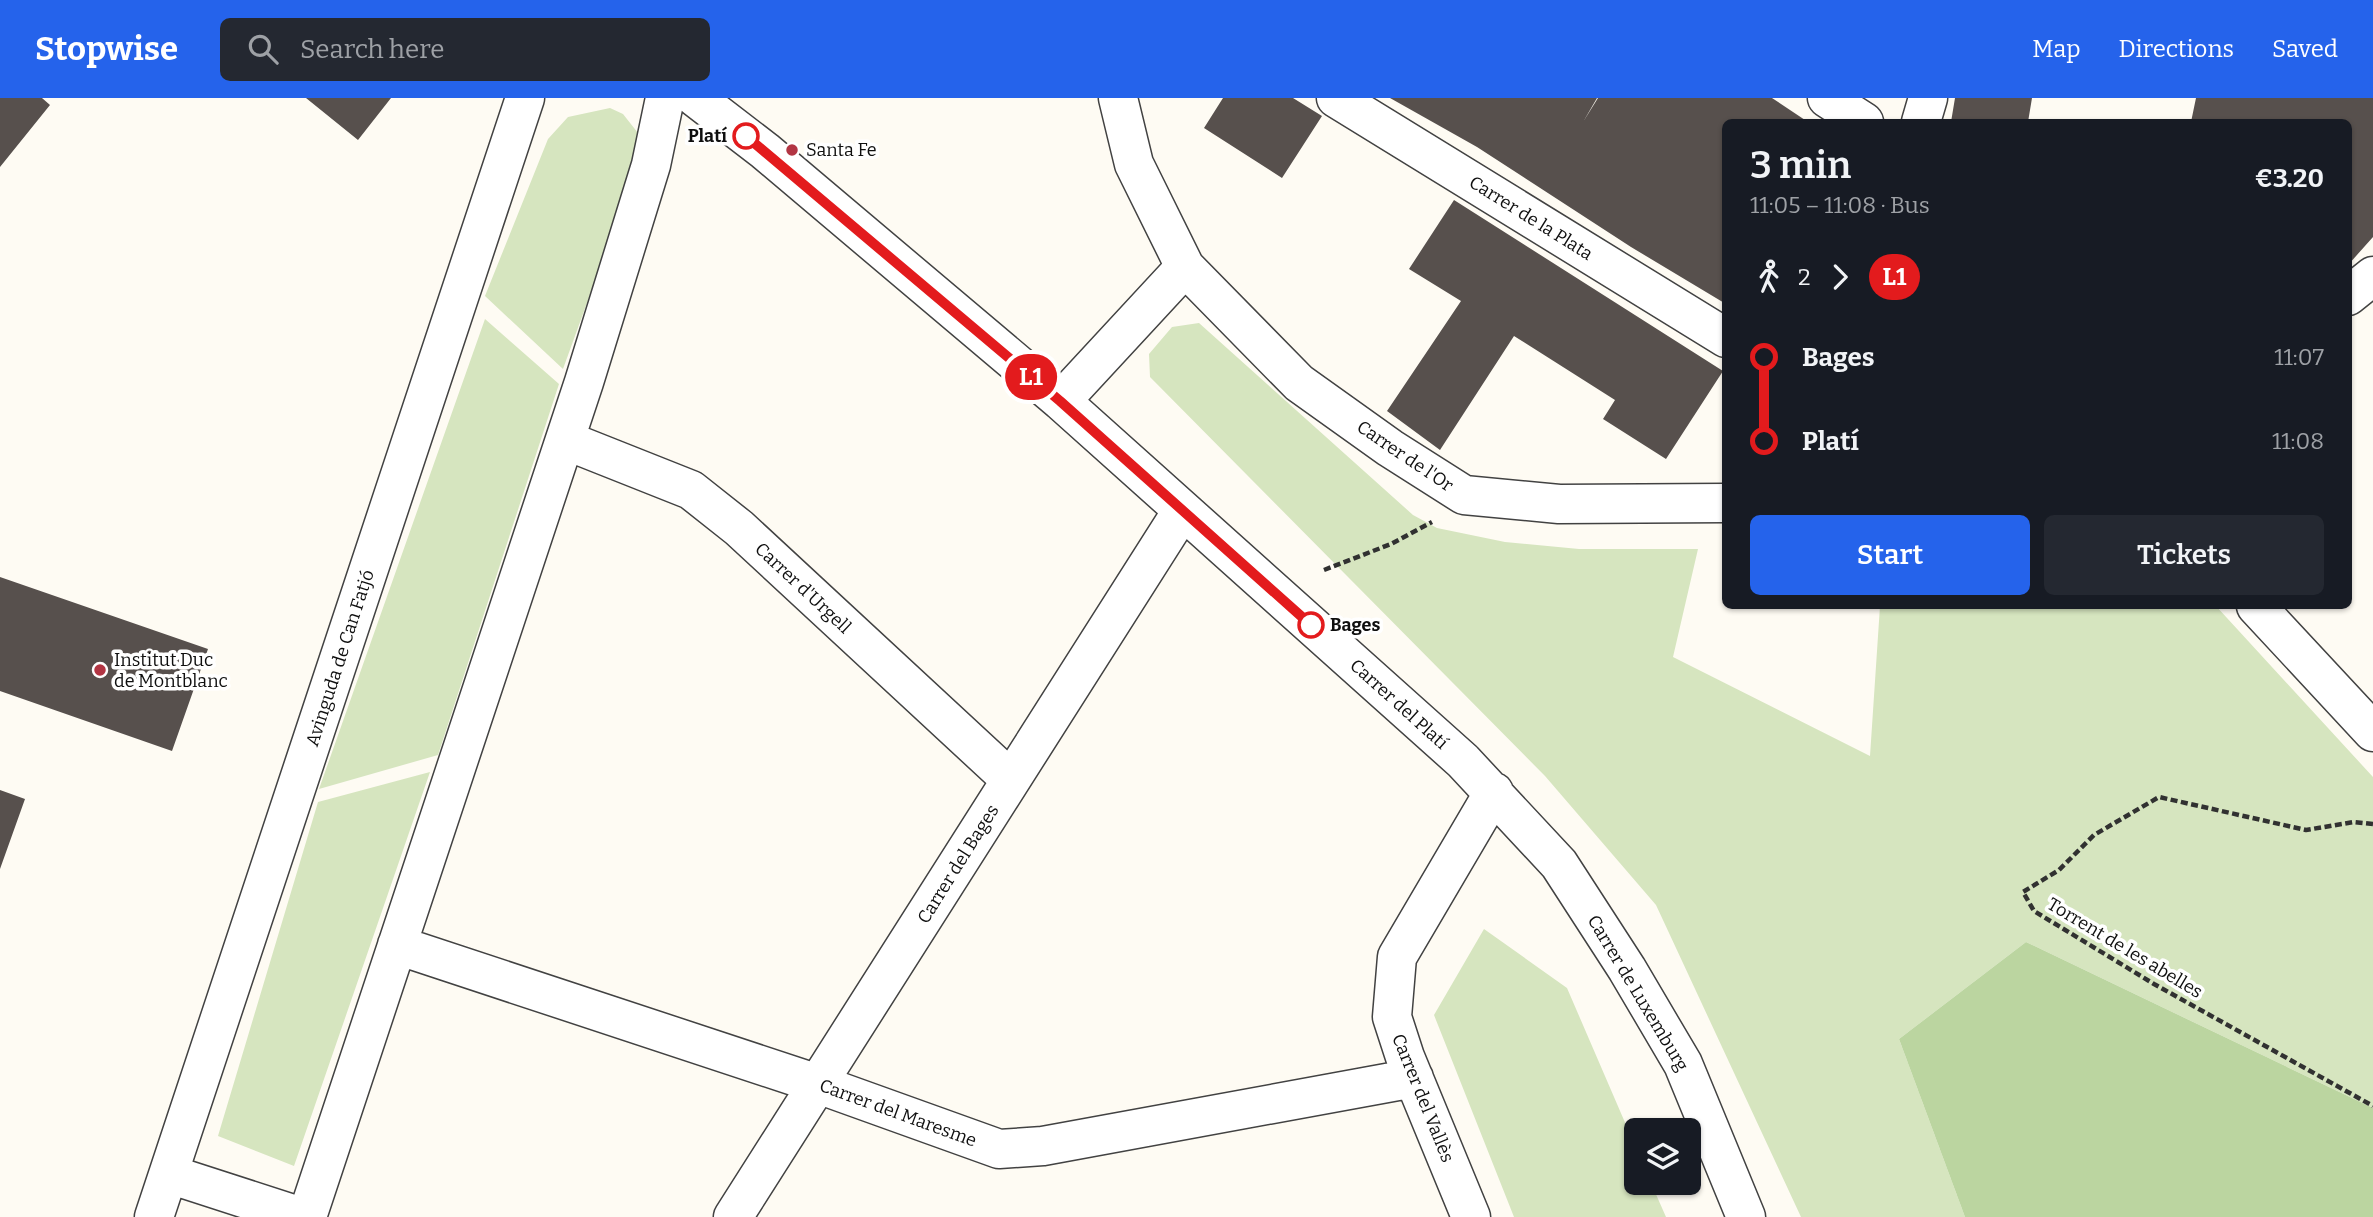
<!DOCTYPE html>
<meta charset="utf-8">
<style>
:root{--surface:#171b24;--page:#242831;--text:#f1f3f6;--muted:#9ea1a6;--accent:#2563eb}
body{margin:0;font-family:Bitter,serif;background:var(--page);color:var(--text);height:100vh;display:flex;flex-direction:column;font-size:26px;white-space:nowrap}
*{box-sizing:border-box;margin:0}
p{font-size:23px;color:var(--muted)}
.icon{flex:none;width:38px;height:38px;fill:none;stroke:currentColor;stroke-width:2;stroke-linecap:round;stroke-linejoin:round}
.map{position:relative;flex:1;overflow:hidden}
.details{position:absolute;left:1722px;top:21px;width:630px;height:490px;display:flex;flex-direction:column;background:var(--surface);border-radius:10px;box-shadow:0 2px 5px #0004}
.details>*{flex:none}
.badge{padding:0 14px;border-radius:23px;font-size:24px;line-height:46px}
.tools{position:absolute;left:1624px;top:1020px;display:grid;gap:14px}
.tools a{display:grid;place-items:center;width:77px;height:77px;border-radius:10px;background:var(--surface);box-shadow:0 2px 5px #0004;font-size:35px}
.map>.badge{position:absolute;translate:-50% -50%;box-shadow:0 0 0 4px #fff}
.legs{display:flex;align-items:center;gap:10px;height:77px;padding:0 28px;font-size:23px}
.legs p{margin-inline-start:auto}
.headline{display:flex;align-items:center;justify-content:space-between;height:119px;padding:0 28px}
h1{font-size:38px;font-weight:600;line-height:52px}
.primary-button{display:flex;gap:14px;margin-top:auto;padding:14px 28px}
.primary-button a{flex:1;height:80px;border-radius:10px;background:var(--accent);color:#fff;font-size:28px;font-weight:600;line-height:80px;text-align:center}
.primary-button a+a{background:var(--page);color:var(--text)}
ul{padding:0 28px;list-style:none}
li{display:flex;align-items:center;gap:24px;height:84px;font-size:26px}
li i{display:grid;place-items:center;width:10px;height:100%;margin:0 9px;background:currentColor}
li i::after{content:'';width:18px;height:18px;margin:-9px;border:5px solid;border-radius:50%;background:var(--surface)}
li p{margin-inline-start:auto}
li:first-child i{background:linear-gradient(#0000 50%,currentColor 0)}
li:last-child i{background:linear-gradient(currentColor 50%,#0000 0)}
header{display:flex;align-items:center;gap:42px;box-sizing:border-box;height:98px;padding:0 35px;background:var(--accent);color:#fff}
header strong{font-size:33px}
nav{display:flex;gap:38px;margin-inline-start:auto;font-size:24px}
.search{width:490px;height:63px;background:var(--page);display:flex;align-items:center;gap:18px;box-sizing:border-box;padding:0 24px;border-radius:10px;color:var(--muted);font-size:26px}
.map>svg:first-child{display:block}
.green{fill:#d6e5bf}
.forest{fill:#bbd5a0}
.building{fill:#57504d}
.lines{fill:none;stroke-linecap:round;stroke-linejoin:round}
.street-casing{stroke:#424242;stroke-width:41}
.path{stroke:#313131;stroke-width:4.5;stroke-dasharray:7 3.5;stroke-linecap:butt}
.street{stroke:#fff;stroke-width:38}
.line-1-casing{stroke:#fff;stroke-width:16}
.line-1{stroke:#e31b1d;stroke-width:10}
.stop-1-dot{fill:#fff;stroke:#e31b1d;stroke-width:3.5}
.poi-dot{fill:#b23543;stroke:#fff;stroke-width:2.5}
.labels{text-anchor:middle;stroke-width:7;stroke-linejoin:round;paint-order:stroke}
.stop-label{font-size:18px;font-weight:bold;fill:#0f0f0f;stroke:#fff;text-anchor:end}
.poi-label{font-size:18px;fill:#0f0f0f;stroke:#fff;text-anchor:start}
.street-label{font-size:18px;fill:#0f0f0f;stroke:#fff}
</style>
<header>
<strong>Stopwise</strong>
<div class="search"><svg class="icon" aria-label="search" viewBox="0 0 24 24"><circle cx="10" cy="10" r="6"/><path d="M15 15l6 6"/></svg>Search here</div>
<nav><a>Map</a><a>Directions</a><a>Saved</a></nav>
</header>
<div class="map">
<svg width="2373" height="1119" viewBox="0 0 2373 1119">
<rect width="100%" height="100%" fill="#fefbf3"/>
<path class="green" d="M610,10L623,16L638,35L640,52L625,100L563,271L485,198L548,41L568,19Z
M485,221L559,286L438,657L319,691Z
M1199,225L1413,417L1437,430L1505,444L1579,451H1698L1673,559L1870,658L1880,508H2216L2373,679V1010L2026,844L1899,941L1965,1119H1801L1656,807L1545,678L1150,279L1149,256L1172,229Z
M430,674L294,1068L218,1038L318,704Z
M1484,831L1567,890L1636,1050V1085H1651L1666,1119H1514L1434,917Z"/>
<path class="forest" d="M2026,844L2373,1010V1119H1965L1899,941Z"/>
<path class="building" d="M0,0H42L50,7L0,69Z
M306,0H391L358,42Z
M1223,0H1293L1322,18L1282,80L1204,30Z
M1390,0H1597L1583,24L1598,0H1772L1808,24H1726V206L1631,149L1477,49Z
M1955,0H2032L2028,24H1951Z
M2196,0H2373V139L2348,167V24H2191Z
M1454,102L1723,273L1666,361L1603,321L1615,302L1514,238L1440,352L1387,313L1461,203L1409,171Z
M0,479L208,551L172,653L0,593Z
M0,692L25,701L0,771Z"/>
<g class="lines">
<defs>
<path id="street" d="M696,0L765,53L1061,303L1463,663L1559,766L1627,871L1683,966L1746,1119
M1118,0L1134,66L1185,169L1299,285L1390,350L1464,397L1559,406L1726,405
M1336,0L1726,240
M1827,0L1864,24
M1921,24L1928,0
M2348,198L2373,178
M1061,303L1185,169
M565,342L691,392L739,430L1011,682
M2256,508L2373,634
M397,847L818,986L999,1051L1043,1048L1414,980
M169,1076L302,1119
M154,1119L525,0
M307,1119L584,284L651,67L665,0
M733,1119L1182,413
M1471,1119L1405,959L1392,919L1397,859L1494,694"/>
</defs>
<use href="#street" class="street-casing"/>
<path class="path" d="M1324,472L1391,446L1432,424
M2373,726L2354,724L2306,732L2159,699L2094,737L2059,772L2023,794L2034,813L2154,886L2373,1008"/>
<use href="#street" class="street"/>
</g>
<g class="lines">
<defs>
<path id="line-1" d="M746,38L1060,303L1311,527"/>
</defs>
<use href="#line-1" class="line-1-casing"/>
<use href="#line-1" class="line-1"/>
</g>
<g class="stop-1-dot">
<circle cx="746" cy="38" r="12"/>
<circle cx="1311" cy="527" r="12"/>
</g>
<g class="poi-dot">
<circle cx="792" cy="52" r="7"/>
<circle cx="100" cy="572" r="7"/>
</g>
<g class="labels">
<g class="stop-label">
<text x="727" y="44">Platí</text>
<text x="1330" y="533" text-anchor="start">Bages</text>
</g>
<g class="poi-label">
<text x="806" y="58">Santa Fe</text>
<text x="114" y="568">Institut Duc<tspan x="114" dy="21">de Montblanc</tspan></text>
</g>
<g class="street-label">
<text transform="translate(1531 120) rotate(32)" y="6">Carrer de la Plata</text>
<text transform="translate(1405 358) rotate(34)" y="6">Carrer de l'Or</text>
<text transform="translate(803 490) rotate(43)" y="6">Carrer d'Urgell</text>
<text transform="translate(340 560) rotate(-72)" y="6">Avinguda de Can Fatjó</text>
<text transform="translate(1399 606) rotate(42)" y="6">Carrer del Platí</text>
<text transform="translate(958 766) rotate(-58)" y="6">Carrer del Bages</text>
<text transform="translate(2125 850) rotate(31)" y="6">Torrent de les abelles</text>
<text transform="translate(1638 895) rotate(59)" y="6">Carrer de Luxemburg</text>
<text transform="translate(1423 1000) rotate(68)" y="6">Carrer del Vallès</text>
<text transform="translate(898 1015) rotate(20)" y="6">Carrer del Maresme</text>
</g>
</g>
</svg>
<div class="tools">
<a><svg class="icon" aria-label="layers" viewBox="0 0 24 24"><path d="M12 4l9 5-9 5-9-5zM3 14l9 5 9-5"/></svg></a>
</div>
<b class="badge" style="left:1031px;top:279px;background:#e31b1d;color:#fff">L1</b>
<section class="details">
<div class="headline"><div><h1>3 min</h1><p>11:05 – 11:08 · Bus</p></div><b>€3.20</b></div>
<div class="legs"><svg class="icon" aria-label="walk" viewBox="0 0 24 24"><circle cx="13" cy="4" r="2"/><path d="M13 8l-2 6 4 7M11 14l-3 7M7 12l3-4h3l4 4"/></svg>2<svg class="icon" aria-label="forward" viewBox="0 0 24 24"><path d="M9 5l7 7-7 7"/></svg><b class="badge" style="background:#e31b1d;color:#fff">L1</b></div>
<ul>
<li><i style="color:#e31b1d"></i><b>Bages</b><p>11:07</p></li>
<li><i style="color:#e31b1d"></i><b>Platí</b><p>11:08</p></li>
</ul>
<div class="primary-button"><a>Start</a><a>Tickets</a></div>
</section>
</div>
